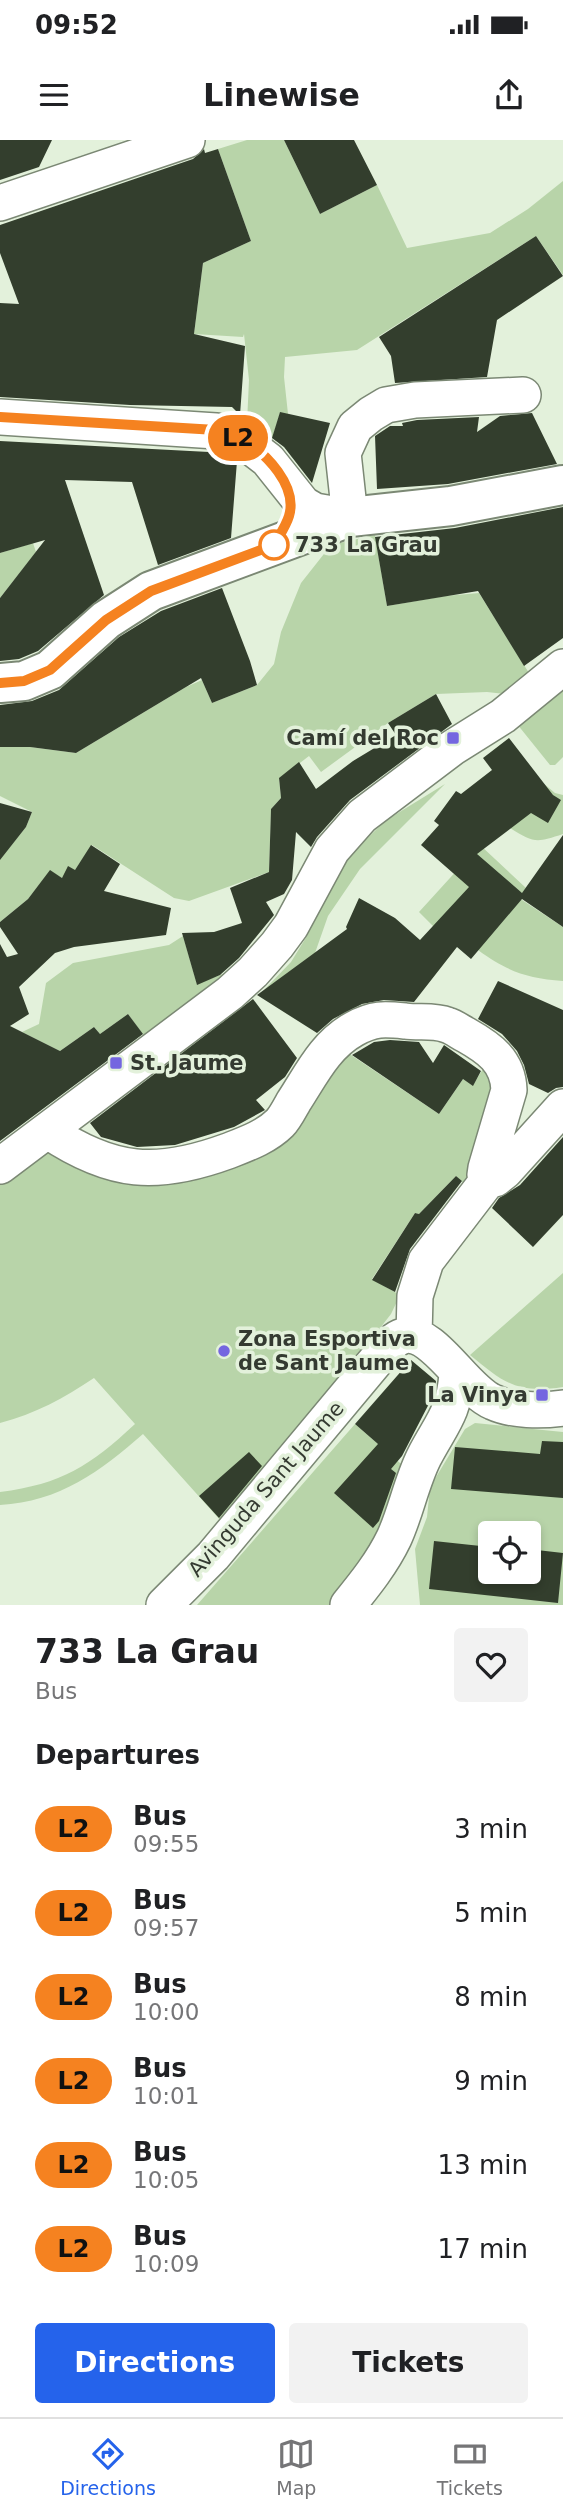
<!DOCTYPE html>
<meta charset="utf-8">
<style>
:root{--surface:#fff;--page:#f2f2f2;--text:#202124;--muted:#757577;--line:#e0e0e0;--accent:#2563eb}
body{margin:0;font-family:"DejaVu Sans",sans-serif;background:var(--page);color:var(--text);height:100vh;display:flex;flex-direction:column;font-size:26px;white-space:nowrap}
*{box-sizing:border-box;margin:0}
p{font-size:23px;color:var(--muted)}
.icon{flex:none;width:38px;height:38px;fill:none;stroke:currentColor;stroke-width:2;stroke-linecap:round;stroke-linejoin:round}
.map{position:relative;height:1465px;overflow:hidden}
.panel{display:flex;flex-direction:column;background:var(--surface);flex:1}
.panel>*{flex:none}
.badge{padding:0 14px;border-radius:23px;font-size:24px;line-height:46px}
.controls{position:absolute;left:478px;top:1381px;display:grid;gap:14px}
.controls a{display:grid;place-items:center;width:63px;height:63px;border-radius:7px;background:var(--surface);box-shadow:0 4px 10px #0003;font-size:35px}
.map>.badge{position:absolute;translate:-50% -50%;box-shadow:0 0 0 4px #fff}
h2{padding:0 35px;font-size:26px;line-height:63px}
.round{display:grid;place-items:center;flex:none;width:74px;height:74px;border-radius:7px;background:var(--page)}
.headline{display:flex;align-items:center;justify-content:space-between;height:119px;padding:0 35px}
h1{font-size:33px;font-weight:600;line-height:52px}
.cta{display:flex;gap:14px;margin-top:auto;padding:14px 35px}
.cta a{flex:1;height:80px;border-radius:7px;background:var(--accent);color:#fff;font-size:28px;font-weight:600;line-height:80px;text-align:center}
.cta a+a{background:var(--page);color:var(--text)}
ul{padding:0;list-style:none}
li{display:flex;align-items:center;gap:21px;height:84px;padding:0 35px}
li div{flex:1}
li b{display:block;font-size:26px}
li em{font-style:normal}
li .badge{min-width:77px;font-weight:700;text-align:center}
.status{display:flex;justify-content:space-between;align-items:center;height:49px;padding:0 35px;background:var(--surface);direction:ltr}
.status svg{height:19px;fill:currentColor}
header{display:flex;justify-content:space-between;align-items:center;height:91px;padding:0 35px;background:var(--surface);font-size:32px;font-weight:600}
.tab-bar{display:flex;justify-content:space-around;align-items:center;height:98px;border-top:2px solid var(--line);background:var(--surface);font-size:19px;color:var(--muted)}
.tab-bar a{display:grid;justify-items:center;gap:4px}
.tab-bar .active{color:var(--accent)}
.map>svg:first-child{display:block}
.green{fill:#b8d4a9;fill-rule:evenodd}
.building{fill:#333e2d}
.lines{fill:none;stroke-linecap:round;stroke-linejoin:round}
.minor-casing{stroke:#7b8874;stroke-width:38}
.major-casing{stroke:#7b8874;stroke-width:42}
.minor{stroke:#fff;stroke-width:35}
.major{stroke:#fff;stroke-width:38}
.line-casing{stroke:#fff;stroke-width:16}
.line{stroke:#f58220;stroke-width:10}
.stop-dot{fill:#fff;stroke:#f58220;stroke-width:3.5}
.poi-dot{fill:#7466e0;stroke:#e3f1db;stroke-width:2.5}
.labels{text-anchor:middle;stroke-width:7;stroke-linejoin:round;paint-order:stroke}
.stop-label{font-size:21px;font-weight:bold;fill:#343a31;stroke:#e3f1db;text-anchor:start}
.poi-label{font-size:21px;font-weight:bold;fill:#343a31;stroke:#e3f1db;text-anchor:end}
.street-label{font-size:21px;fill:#343a31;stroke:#e3f1db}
</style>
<div class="status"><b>09:52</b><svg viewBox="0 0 49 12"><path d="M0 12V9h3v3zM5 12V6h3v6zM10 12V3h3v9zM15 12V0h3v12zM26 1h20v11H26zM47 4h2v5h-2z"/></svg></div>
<header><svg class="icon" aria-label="menu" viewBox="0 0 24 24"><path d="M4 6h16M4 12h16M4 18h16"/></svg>Linewise<svg class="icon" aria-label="share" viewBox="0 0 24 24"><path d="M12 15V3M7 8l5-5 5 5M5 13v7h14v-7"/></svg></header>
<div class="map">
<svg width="563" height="1465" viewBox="0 0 563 1465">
<rect width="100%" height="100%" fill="#e3f1db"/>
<path class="green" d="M247,0H284L320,74L377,45L407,108L490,93L528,69L563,41V135L536,96L357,210L285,217L284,237L288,274L280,273L270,306L247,283L249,240L244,194L243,197L194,194L203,123L251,101L218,9Z
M375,395L387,466L445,456L479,453L529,533L505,554L487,552L436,554L388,583L321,632L309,616L279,639L281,658L271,669L269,732L189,761L174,758L92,705L75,730L62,738L50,731L28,759L0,782V719L26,687L32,672L0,656V607H30L76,613L186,547L202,540L212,563L257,545L274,524L281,492L301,443L331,405Z
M33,403L36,412L0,458V413Z
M563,543V617L555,625H550L517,584Z
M543,643L555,653L563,655V694C536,703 534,703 510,688Z
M445,644L360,729L328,776L315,813L263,851L291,822L307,796L324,755L352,713L385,681Z
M480,705L526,748L519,758L563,787V841C527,838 508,832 478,810L479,755L433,786L419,772Z
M183,796L197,844L225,833L144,896L128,874L100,894L94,887L60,911L22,892L39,884L46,843L73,823L169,805Z
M345,911L439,974L463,939L473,945L491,916L501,947L468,1047L456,1036L419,1074L415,1073L372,1139L400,1155L391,1174L328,1255L221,1381L143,1294C101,1331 59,1362 0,1365V1352C62,1344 90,1326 135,1284L94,1238C64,1258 35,1274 0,1283V1044L52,1009L65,1011L240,1010Z
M563,1133V1247C517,1254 504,1243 470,1215Z
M475,1283L563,1292V1465H420L415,1409L427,1377L430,1347L465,1289ZM490,1393H528V1432H490Z
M355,1284L407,1329L373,1407L329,1465H197Z"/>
<path class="building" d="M0,0H52L39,27L0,40Z
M284,0H354L377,45L320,74Z
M204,9L205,13L218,9L251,101L203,123L194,194L245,206L240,275L232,267L130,265L0,257V163L19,164L0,113V85L193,19Z
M536,96L563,136L497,180L487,237L395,243L391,216L379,197Z
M280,272L330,283L312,343L284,307L272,298Z
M532,273L557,324L448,344L377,349L375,296L390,286H403L402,283L417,280L479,277L477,292L500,276Z
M0,301L209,312L232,318L237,321L231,398L158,425L132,342L65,340L104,455L38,511L19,519L0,521V458L45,400L0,413Z
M563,367V498L524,526L478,451L387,466L375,397L455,388Z
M222,448L250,521L257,545L212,563L201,538L76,613L30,607H0V565L32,561L59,550L119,497L161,471Z
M436,554L452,584L350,660L317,697L311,707L296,692L292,740L284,754L266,762L274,775L239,818L220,835L197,845L182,793L214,792L242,783L230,748L269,732L271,669L281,658L279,638L299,622L316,649L353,621L396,595L388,583Z
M509,598L553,655L561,660L548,683L531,673L477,714L522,753L563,695V787L522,759L471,819L457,807L414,862L384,860L362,864L333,879L317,893L257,855L347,789L346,787L359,758L395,778L420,800L469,747L421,705L439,685L434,681L456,651L461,654L492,630L483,618Z
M0,663L32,672L26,687L0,720Z
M91,705L120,724L104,751L171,768L166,795L74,807L55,813L19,847L29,874L10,886L60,911L94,887L100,894L128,874L143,894L0,1001V804L7,817L18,814L0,787V782L28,759L50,730L62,738L68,726L75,730Z
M498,841L563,870V947L556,948L548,953L529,944L524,925L517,911L502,894L478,879Z
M253,859L297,918L285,937L256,960L265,970L234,987L175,1005L137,1007L101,997L90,983Z
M390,900L419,902L433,923L444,905L481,931L473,946L463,939L439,974L352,915L374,902Z
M563,997V1075L533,1107L492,1068L499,1058L520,1045Z
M456,1036L462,1041L410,1109L395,1152L372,1140L415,1073L419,1074Z
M411,1220L436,1241L434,1254L402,1316L391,1329L396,1333L379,1381L373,1388L334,1353L378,1304L355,1284Z
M542,1301L563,1302V1358L451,1349L455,1307L540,1314Z
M249,1312L262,1326L219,1378L199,1356Z
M434,1401L490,1407V1432H528V1409L563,1413L558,1463L429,1449Z"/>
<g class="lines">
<defs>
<path id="minor" d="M0,63L187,0
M0,277L216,291L242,300L268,320L303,364L315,371L350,377L343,313L355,287L371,274L386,265L415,260L523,255
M48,991C112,1034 157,1037 228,1011C246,1004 266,997 280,983C285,978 290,968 294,961C311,935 325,905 354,889C374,878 384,879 405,881C419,883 434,880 447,885C454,887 460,892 466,895C489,908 508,921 509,950L486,1028L485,1035L488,1040L495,1039L505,1031L563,967
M0,1026L230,853L253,832L277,805L291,786L332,710L362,676L452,608L503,576L563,527
M414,1196L415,1156L426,1121L488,1040
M164,1465L213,1416L379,1217C386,1209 393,1199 403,1196C433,1188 464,1250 493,1262C512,1271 542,1271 563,1268
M348,1465C365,1444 382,1423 394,1398C406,1372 411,1343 424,1317C441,1284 454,1274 457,1234"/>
<path id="major" d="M0,543L24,541L50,530L106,480L151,451L350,377L451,366L563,345"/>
</defs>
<use href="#minor" class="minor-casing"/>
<use href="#major" class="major-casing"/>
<use href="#minor" class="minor"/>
<use href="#major" class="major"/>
</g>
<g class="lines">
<defs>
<path id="line" d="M0,277L216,290C225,293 235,296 243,300C266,313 298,346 289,376C286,386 279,396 274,405L151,451L106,480L50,530L24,541L0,543"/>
</defs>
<use href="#line" class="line-casing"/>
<use href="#line" class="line"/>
</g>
<circle class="stop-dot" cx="274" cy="405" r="14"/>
<g class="poi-dot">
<rect x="446" y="591" width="14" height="14" rx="3.5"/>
<rect x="109" y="916" width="14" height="14" rx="3.5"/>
<circle cx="224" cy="1211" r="7"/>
<rect x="535" y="1248" width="14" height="14" rx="3.5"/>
</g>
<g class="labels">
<g class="stop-label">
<text x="295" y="412">733 La Grau</text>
</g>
<g class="poi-label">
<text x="439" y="605">Camí del Roc</text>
<text x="130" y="930" text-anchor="start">St. Jaume</text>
<text x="238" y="1206" text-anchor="start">Zona Esportiva<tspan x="238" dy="24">de Sant Jaume</tspan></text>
<text x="528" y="1262">La Vinya</text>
</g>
<g class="street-label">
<text transform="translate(266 1349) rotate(-49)" y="7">Avinguda Sant Jaume</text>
</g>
</g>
</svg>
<div class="controls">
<a><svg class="icon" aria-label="locate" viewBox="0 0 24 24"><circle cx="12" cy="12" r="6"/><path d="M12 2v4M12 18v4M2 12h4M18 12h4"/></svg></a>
</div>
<b class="badge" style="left:238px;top:298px;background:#f58220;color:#111">L2</b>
</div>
<section class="panel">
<div class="headline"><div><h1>733 La Grau</h1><p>Bus</p></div><a class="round"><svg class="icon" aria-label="heart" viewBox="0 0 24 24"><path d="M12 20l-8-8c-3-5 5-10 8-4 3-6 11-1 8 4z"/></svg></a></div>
<h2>Departures</h2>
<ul>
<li><span class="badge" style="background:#f58220;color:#111">L2</span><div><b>Bus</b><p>09:55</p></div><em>3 min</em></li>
<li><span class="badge" style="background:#f58220;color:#111">L2</span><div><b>Bus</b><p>09:57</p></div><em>5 min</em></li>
<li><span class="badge" style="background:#f58220;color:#111">L2</span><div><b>Bus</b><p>10:00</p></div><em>8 min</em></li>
<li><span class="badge" style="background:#f58220;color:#111">L2</span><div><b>Bus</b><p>10:01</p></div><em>9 min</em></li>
<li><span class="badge" style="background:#f58220;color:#111">L2</span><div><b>Bus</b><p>10:05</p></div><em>13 min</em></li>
<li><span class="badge" style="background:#f58220;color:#111">L2</span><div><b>Bus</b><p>10:09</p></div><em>17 min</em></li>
</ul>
<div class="cta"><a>Directions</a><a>Tickets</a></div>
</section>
<nav class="tab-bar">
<a class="active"><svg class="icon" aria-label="directions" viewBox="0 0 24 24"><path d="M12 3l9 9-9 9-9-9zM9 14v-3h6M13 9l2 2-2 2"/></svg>Directions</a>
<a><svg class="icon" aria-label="map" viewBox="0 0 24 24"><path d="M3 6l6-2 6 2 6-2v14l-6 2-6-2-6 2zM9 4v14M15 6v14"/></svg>Map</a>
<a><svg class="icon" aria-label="tickets" viewBox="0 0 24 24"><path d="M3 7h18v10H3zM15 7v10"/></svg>Tickets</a>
</nav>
